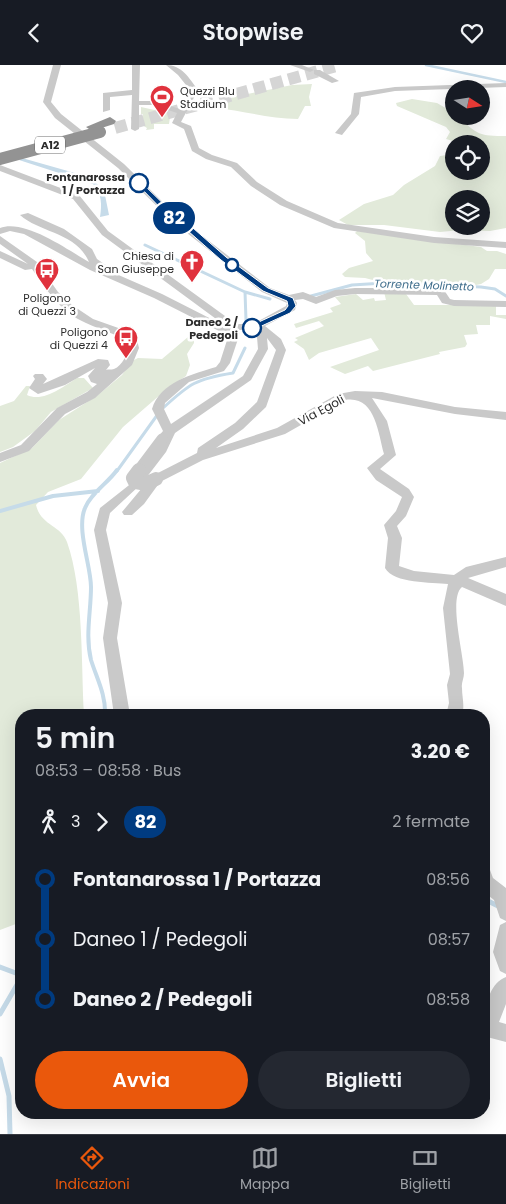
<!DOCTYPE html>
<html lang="it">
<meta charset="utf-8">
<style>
body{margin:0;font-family:Poppins,sans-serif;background:#242831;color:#f1f3f6;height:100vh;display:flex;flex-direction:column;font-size:19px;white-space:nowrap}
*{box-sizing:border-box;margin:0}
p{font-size:16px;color:#9ea1a6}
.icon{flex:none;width:28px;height:28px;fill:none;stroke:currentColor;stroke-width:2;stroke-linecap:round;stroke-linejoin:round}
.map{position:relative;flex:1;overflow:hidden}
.panel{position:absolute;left:15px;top:644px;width:475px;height:410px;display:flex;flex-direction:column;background:#171b24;border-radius:20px;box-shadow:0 5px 20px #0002}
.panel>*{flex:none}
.badge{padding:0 10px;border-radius:16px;font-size:18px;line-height:32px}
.needle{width:32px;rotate:102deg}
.fabs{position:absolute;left:445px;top:15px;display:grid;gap:10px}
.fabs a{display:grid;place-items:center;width:45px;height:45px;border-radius:50%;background:#171b24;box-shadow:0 5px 20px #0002;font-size:25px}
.map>.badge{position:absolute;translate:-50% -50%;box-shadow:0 0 0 2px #fff}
.legs{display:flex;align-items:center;gap:8px;height:55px;padding:0 20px;font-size:16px}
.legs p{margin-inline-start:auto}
.head{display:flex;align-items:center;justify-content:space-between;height:85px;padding:0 20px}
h1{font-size:28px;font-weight:600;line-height:38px}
.action{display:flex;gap:10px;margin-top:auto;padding:10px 20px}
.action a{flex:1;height:58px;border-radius:30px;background:#ea580c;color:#fff;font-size:20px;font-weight:600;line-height:58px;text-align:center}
.action a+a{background:#242831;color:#f1f3f6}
ul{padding:0 20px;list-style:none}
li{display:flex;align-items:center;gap:18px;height:60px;font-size:19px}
li i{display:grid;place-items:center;width:8px;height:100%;margin:0 6px;background:currentColor}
li i::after{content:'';width:12px;height:12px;margin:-6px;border:4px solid;border-radius:50%;background:#171b24}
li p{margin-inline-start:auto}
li:first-child i{background:linear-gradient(#0000 50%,currentColor 0)}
li:last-child i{background:linear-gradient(currentColor 50%,#0000 0)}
header{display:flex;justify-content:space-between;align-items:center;height:65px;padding:0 20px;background:#171b24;font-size:22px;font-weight:600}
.tab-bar{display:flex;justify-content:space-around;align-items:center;height:70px;border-top:1px solid #363941;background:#171b24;font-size:14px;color:#9ea1a6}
.tab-bar a{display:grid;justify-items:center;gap:2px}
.tab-bar .selected{color:#ea580c}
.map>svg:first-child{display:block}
</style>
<header><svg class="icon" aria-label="back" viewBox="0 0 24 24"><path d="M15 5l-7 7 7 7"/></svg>Stopwise<svg class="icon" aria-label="heart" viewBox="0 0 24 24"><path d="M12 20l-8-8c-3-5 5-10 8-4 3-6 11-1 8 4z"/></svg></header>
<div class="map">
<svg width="506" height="1069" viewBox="0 0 506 1069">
<rect width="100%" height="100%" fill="#fff"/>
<path fill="#e2eada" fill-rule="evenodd" d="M312 19 309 32 311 41H305L298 54C269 54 242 45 213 43L218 35 292 20Z
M412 34 437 38 454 48V51H458C477 70 480 71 506 71V163L490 166 461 165 440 167 384 160H348L339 155 364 139 393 130 404 120 435 101 440 91 454 89V106H481V79H463L446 74 450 67 446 62 397 41 396 38ZM454 134H481V161H454Z
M141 42 159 46 155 47 171 46 169 59H154V64L146 65 147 63 142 60 143 49H141Z
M357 166 481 182 487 186H497L506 189V204H495L489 214 481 219 446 226 396 221 365 213 345 212 342 209 349 203 373 196 366 188 365 176 355 168Z
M384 227 406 229 414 240H496V250H506V254L490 251V260H476L478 269 464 270 467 279 465 282 439 287 440 289 373 306 368 301 345 309 330 302 379 285 371 273 319 288 309 295 304 284 294 277 298 275 295 273 324 261 319 256 296 263 294 259 333 247 330 243 341 239 335 232 356 229 363 235 374 233 375 236 386 235Z
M194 271V278L187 289 190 300 186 311 168 323 123 362 81 414 48 427 36 440C41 461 61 460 67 477 84 525 81 599 84 650H21V857L0 865V398L32 383 59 355 98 330 122 310 132 296 138 293 162 294 188 272Z
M77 313H84L93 323 51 347 35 366 13 382 0 387V341L14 336 26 321H30L27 330C43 338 64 321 77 313Z"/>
<path fill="#c6dbe9" d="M22 93 89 112 104 125 109 150 100 152C102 140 102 128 93 119L19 95Z"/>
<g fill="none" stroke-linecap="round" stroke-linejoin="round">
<path stroke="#c6dbe9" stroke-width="2.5" d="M426 0 506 17"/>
<path stroke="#c6dbe9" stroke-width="3" d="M145 180 245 227 270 234
M245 227 246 255
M311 231 352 220 384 218 481 222 495 224 506 231
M162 344C190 318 196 314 233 308L245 283
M117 406 158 349"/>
<path stroke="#c6dbe9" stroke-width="4" d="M0 446 53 431 98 426
M105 650C106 630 97 614 91 595 85 570 91 547 91 522 91 501 76 464 85 443 91 428 108 418 117 405"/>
<path stroke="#c6dbe9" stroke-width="5" d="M484 834 506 845
M0 902 21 910
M0 949 21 913
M0 994 9 1031 10 1069"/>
<path stroke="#d5d5d5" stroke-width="12" stroke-dasharray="12 6" stroke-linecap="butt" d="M115 63 340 0"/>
<path fill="#c9c9c9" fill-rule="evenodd" d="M53 0H61L51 37 61 49 124 99 179 153 270 223 289 230 303 227 316 232 335 225 355 223H435L444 225 450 234 454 235 506 236V242L454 241 442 238 437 230 355 229 337 231 316 239 303 234 295 235 297 238 295 245 265 261 281 274 286 285 266 342 243 364 216 383 277 363 338 329 355 326 382 327 455 342 506 347V355L455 349 372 333 387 356 396 390 380 404 409 424 414 432 406 451 397 461 402 473 399 501 414 506 454 510 466 502 506 492V502L468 513 506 529V541L462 522C448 533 464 590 464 608 464 614 461 618 462 623 462 633 465 640 462 650H446L449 638 447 620 450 609 443 543 448 519C432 517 394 519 385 503L388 473 384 460 396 446 402 432 376 415 367 403 384 389C378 367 375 330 345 335L285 369 203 395 160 417 144 439 132 450H124L122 447 152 411 197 388 198 383 235 358 257 337 276 285 267 273 268 284 251 315 175 368 166 387 143 417H135L133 414 135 411 160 376 157 373 163 366 152 344C160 317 193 309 216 302L220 297 229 269 223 268 154 233 90 205 24 169 10 166 0 169V163C25 154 66 184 89 197 76 167 40 168 20 150L28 148 64 164 92 184 97 194 110 203 107 205 162 229 227 262 102 170 73 134 0 106V100L79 130 108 166 236 259H253L286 241 287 238 262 227 173 157 118 103 55 53 43 37ZM236 265H248L257 272 258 284 243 311 171 359 164 344 165 338 189 317 224 306 230 298 240 268Z
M132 0H140L139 36H154L180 44 190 25 178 10 166 0C182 0 189 13 198 25L181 57 191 61 199 83 212 90 237 98 257 117 287 136 338 158 434 172 506 177V183L434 178 334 163 280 140 251 121 231 102 206 94 192 86 184 64 172 58 177 48 153 40H139V64L135 66 131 64 132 30 110 32V45L103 47V28L132 25Z
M290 0H302L314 5 310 7Z
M314 5H320L339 16 332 18 314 9Z
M506 18V22L395 26 361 32 359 49 342 70 335 68 351 49 354 28 395 22Z
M0 171 37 197 58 227 72 240 93 254 124 265 137 275 139 283 132 300 95 333 65 349 29 386 0 397V388L21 380 57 343 87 327 97 319 91 317 88 311 95 303 65 320 38 329 29 323 35 314 33 311 35 309H43L47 314 43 319 98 294 108 295 110 300 106 305C108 304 111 305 114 304 123 301 129 286 128 278 115 268 101 265 86 258 61 247 47 226 32 204L25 205 0 193V186L28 199 0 179Z
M133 417 139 421 110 448 106 465 122 538 117 573 130 650H114L103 573 108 538 94 465 100 443Z
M484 803 490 805 493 813 506 823V856L500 853 494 835 484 827Z
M506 857V909L500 906 493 887 500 860Z
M506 912V939L499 957 506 959V977L487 972 484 968C484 949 486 920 506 912Z"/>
<path fill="#939393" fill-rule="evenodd" d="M110 52 116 56 114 59 92 66 86 62Z"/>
<path stroke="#c9c9c9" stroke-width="11" d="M138 406 162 374"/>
<path stroke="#c9c9c9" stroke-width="14" d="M139 405 133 413 135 417 145 419 156 414"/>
<path stroke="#939393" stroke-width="12" d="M0 94 100 67"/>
</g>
<path fill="#003b80" stroke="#fff" d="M137 117H141L179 154 193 163 226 192 268 223 293 233 296 241 290 248 255 264H250V261L285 245 288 241 287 236 263 226 221 195 188 166 174 157 137 119Z"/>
<defs>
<symbol id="stadium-pin" viewBox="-11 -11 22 30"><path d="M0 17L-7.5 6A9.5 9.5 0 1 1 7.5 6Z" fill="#e0323d" stroke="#fff"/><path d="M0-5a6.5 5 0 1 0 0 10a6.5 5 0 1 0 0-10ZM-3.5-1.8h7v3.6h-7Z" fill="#fff"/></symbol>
<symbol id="church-pin" viewBox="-11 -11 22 30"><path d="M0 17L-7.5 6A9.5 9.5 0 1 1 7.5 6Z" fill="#e0323d" stroke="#fff"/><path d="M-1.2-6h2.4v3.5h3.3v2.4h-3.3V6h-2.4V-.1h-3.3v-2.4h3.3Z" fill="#fff"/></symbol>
<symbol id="bus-pin" viewBox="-11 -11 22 30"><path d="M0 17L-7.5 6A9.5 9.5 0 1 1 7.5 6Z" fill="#e0323d" stroke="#fff"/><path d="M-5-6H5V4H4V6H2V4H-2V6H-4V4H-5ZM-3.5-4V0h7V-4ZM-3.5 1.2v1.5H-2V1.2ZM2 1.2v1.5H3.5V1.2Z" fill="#fff"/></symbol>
</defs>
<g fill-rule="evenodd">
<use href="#stadium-pin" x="148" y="18" width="28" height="38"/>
<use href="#church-pin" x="178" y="183" width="28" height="38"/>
<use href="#bus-pin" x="33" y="191" width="28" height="38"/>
<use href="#bus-pin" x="112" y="259" width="28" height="38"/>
</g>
<g fill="#fff" stroke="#003b80" stroke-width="2.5">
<circle cx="139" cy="118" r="9"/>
<circle cx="232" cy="200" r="6"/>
<circle cx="252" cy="263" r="9"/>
</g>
<g text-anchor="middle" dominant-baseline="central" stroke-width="5" stroke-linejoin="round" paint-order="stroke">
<g font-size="11" fill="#2c2c2c" stroke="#fff" text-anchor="end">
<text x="180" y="26" text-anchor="start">Quezzi Blu<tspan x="180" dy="13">Stadium</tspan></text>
<text x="174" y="191">Chiesa di<tspan x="174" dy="13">San Giuseppe</tspan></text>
<text x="47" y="233" text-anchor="middle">Poligono<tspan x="47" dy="13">di Quezzi 3</tspan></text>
<text x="108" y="267">Poligono<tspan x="108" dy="13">di Quezzi 4</tspan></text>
</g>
<rect fill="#fff" stroke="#6b6b6b" stroke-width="1" x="35" y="71.5" width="30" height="17" rx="4"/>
<g font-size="11" font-weight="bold" fill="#2c2c2c">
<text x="50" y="80">A12</text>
</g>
<g font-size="11" font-weight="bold" fill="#2c2c2c" stroke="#fff" text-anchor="end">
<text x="125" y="112">Fontanarossa<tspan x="125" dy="13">1 / Portazza</tspan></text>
<text x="238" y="257">Daneo 2 /<tspan x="238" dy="13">Pedegoli</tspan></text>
</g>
<g font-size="11" font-style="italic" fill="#3d6c8b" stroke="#fff">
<text transform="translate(424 220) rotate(2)">Torrente Molinetto</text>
</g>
<g font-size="12" fill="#2c2c2c" stroke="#fff">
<text transform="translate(321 345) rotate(-28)">Via Egoli</text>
</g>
</g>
</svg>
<div class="fabs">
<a><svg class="needle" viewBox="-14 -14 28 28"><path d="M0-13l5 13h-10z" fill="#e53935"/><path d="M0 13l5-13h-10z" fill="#9ea1a6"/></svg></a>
<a><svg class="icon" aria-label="locate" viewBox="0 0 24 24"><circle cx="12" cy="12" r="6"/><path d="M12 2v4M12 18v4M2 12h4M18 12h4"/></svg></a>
<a><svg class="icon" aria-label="layers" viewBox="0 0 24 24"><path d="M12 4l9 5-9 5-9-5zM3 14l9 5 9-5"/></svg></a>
</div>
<b class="badge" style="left:174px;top:153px;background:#003b80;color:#fff">82</b>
<section class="panel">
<div class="head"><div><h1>5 min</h1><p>08:53 – 08:58 · Bus</p></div><b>3.20 €</b></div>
<div class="legs"><svg class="icon" aria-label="walk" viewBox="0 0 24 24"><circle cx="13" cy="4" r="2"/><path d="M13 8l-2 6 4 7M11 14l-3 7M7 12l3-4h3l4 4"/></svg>3<svg class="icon" aria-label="forward" viewBox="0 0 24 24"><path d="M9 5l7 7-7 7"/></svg><b class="badge" style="background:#003b80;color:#fff">82</b><p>2 fermate</p></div>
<ul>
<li><i style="color:#003b80"></i><b>Fontanarossa 1 / Portazza</b><p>08:56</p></li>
<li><i style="color:#003b80"></i><span>Daneo 1 / Pedegoli</span><p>08:57</p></li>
<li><i style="color:#003b80"></i><b>Daneo 2 / Pedegoli</b><p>08:58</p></li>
</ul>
<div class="action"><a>Avvia</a><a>Biglietti</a></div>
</section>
</div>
<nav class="tab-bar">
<a class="selected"><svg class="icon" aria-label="directions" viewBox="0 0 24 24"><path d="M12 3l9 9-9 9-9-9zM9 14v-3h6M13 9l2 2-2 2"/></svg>Indicazioni</a>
<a><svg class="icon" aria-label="map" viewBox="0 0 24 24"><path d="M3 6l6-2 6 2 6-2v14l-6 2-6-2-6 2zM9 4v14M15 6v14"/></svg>Mappa</a>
<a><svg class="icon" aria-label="tickets" viewBox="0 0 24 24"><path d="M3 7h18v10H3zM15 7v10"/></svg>Biglietti</a>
</nav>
